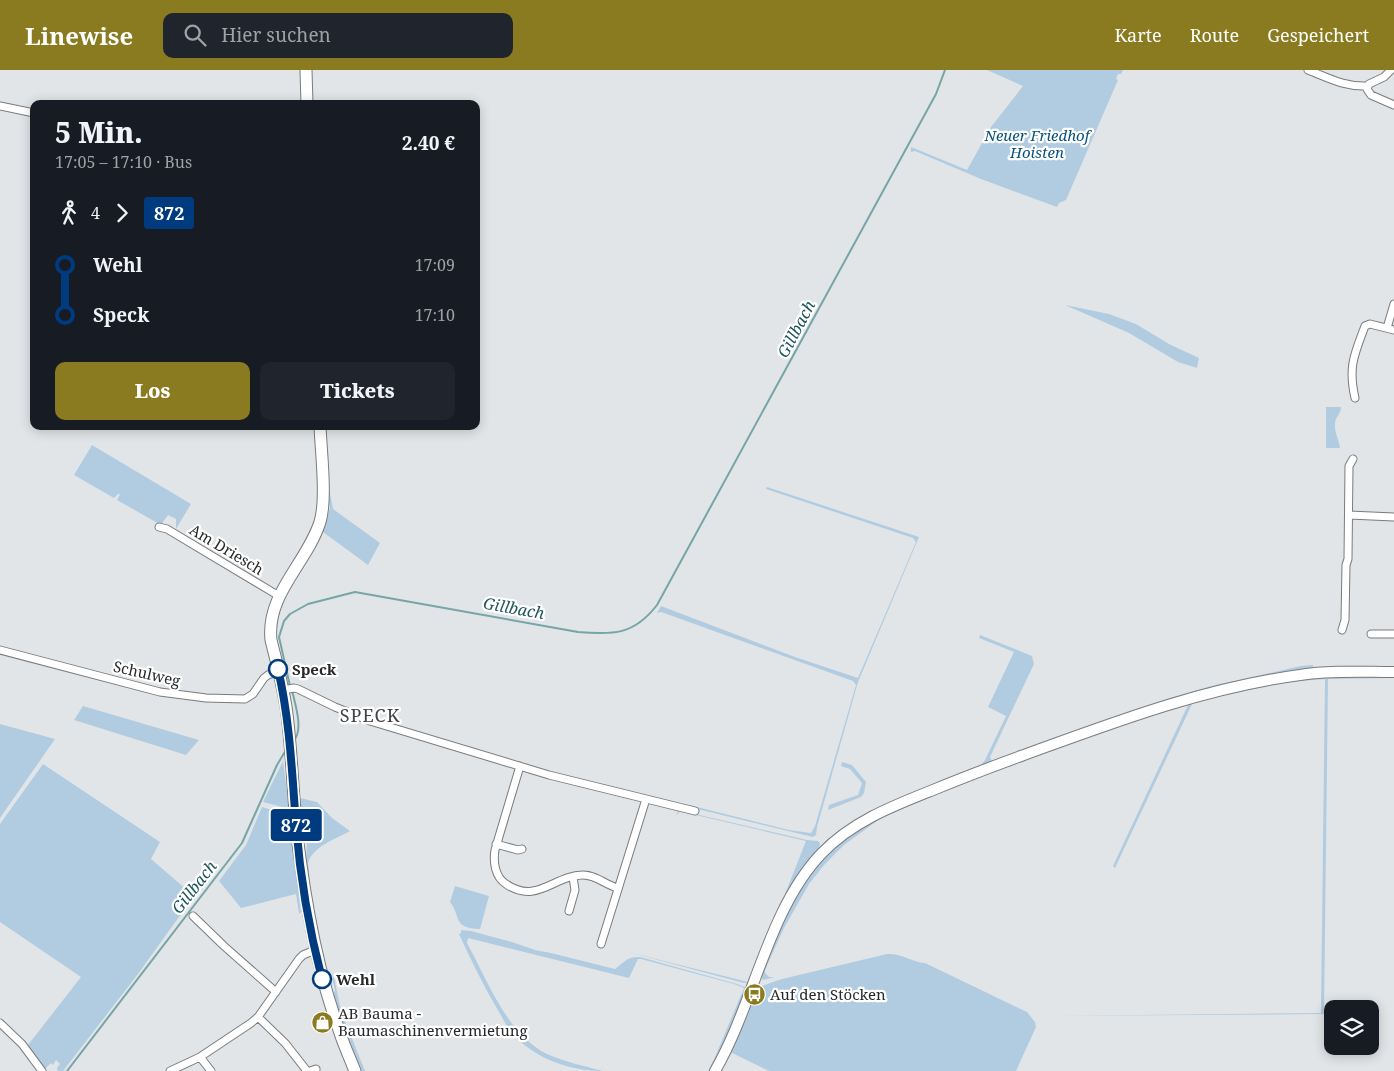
<!DOCTYPE html>
<html lang="de">
<meta charset="utf-8">
<style>
body{margin:0;font-family:"Noto Serif",serif;background:#20242c;color:#f1f3f6;height:100vh;display:flex;flex-direction:column;font-size:19px;white-space:nowrap}
*{box-sizing:border-box;margin:0}
p{font-size:16px;color:#9ea1a6}
.icon{flex:none;width:28px;height:28px;fill:none;stroke:currentColor;stroke-width:2;stroke-linecap:round;stroke-linejoin:round}
.map{position:relative;flex:1;overflow:hidden}
.side{position:absolute;left:30px;top:30px;width:450px;height:330px;display:flex;flex-direction:column;background:#171b24;border-radius:10px;box-shadow:0 2px 12px #0003}
.side>*{flex:none}
.badge{padding:0 10px;border-radius:4px;font-size:18px;line-height:32px}
.controls{position:absolute;left:1324px;top:930px;display:grid;gap:10px}
.controls a{display:grid;place-items:center;width:55px;height:55px;border-radius:10px;background:#171b24;box-shadow:0 2px 12px #0003;font-size:25px}
.map>.badge{position:absolute;translate:-50% -50%;box-shadow:0 0 0 2px #fff}
.legs{display:flex;align-items:center;gap:8px;height:55px;padding:0 25px;font-size:16px}
.legs p{margin-inline-start:auto}
.head{display:flex;align-items:center;justify-content:space-between;height:85px;padding:0 25px}
h1{font-size:28px;font-weight:800;line-height:38px}
.button{display:flex;gap:10px;margin-top:auto;padding:10px 25px}
.button a{flex:1;height:58px;border-radius:10px;background:#8a7b21;color:#fff;font-size:20px;font-weight:800;line-height:58px;text-align:center}
.button a+a{background:#20242c;color:#f1f3f6}
ul{padding:0 25px;list-style:none}
li{display:flex;align-items:center;gap:18px;height:50px;font-size:19px}
li i{display:grid;place-items:center;width:8px;height:100%;margin:0 6px;background:currentColor}
li i::after{content:'';width:12px;height:12px;margin:-6px;border:4px solid;border-radius:50%;background:#171b24}
li p{margin-inline-start:auto}
li:first-child i{background:linear-gradient(#0000 50%,currentColor 0)}
li:last-child i{background:linear-gradient(currentColor 50%,#0000 0)}
header{display:flex;align-items:center;gap:30px;box-sizing:border-box;height:70px;padding:0 25px;background:#8a7b21;color:#fff}
header strong{font-size:24px}
nav{display:flex;gap:28px;margin-inline-start:auto;font-size:18px}
.search{width:350px;height:45px;background:#20242c;display:flex;align-items:center;gap:12px;box-sizing:border-box;padding:0 18px;border-radius:10px;color:#9ea1a6;font-size:19px}
.map>svg:first-child{display:block}
</style>
<header>
<strong>Linewise</strong>
<div class="search"><svg class="icon" aria-label="search" viewBox="0 0 24 24"><circle cx="10" cy="10" r="6"/><path d="M15 15l6 6"/></svg>Hier suchen</div>
<nav><a>Karte</a><a>Route</a><a>Gespeichert</a></nav>
</header>
<div class="map">
<svg width="1394" height="1001" viewBox="0 0 1394 1001">
<rect width="100%" height="100%" fill="#e2e5e7"/>
<path fill="#b1cce1" d="M987 0H1123L1121 4H1118L1116 9 1118 10 1066 130 1059 133 1057 137 981 109 915 81 911 82V77L967 100 991 57 1023 16Z
M1065 235 1109 244 1136 254 1169 274 1199 288 1197 298 1178 292 1129 263Z
M1326 337H1341C1341 344 1336 346 1335 353 1334 362 1339 369 1340 378H1326Z
M323 356H326L328 413 333 439 380 473 368 495 323 462 330 438 327 423Z
M92 375 191 434 176 459V449L168 445 161 455 117 430 120 424H118L114 428 74 405Z
M767 417 919 467 858 612 817 757 816 765 813 767 689 737V735L789 760 811 763 815 756 856 615 853 611 661 542 657 543 661 536 795 587 858 608 916 472 913 468 766 419Z
M980 565 1032 586 1034 594 990 687 992 691 1173 627 1211 616 1301 596 1313 595 1314 600 1212 620 907 727 906 725 981 695 985 690 1006 646 988 637 1014 582 979 568Z
M1324 606 1327 609 1330 606H1394V608L1328 609 1324 943 1332 944 1049 946 1321 943 1325 609 1288 612 1193 632 1115 798 1113 796 1189 633 1147 645 955 716 881 748 844 775 825 794 809 814 784 858 765 900V903L769 907H775L763 910 760 905C776 866 793 824 821 792 852 756 896 738 939 721 965 711 991 700 1017 691 1065 674 1112 656 1160 640L1187 632 1190 633 1193 630C1236 620 1280 608 1324 606Z
M83 636 199 670 186 685 74 650Z
M0 654 55 669 0 748Z
M283 691 289 737 286 738 263 732Z
M842 692 852 695 866 712 864 723 861 727 828 740 829 735 858 725 862 713 850 699 841 696Z
M43 694 160 772 151 789 194 826 138 904 63 1001H58L57 998 60 994 56 990 53 995 51 993 45 999 28 975 81 907 0 852V754Z
M300 728 317 732 332 748 350 761C336 769 313 776 308 793L314 854 306 792 307 769 301 752Z
M262 737 289 745 301 843H299L296 824 241 838 219 811 246 775Z
M678 740 807 770 818 771 820 773C820 782 799 805 793 815 776 842 763 882 751 912L744 913 624 881 748 912 752 907 806 771 687 743 680 741 676 746Z
M455 816 489 826 480 859C452 859 461 845 450 832Z
M461 860 471 861 512 872 535 880 551 883 615 899C624 892 628 886 640 887L737 914 747 918 712 1001H708L715 987 744 918 734 914 641 889H638L629 908 468 868 467 873C487 909 507 965 547 984 565 992 584 996 603 1001 569 1001 533 988 511 962 506 956 503 948 499 942 484 917 471 890 459 864L461 863Z
M887 884C901 883 912 892 925 893L1027 942 1035 952 1036 957 1016 1001H769L730 982 755 920C759 916 776 911 782 909Z
M334 907 341 941 365 1001H359L335 935 334 922 335 920 332 908Z"/>
<g fill="none" stroke-linecap="round" stroke-linejoin="round">
<path stroke="#76a5a8" stroke-width="2" d="M290 616 279 567 284 551 290 544 308 534 355 522 578 562C613 565 634 565 657 535 749 364 844 195 936 24L945 0
M292 620C295 634 303 657 295 669
M67 1001 242 773 277 695 286 680"/>
<defs>
<path id="minor" d="M1308 0C1329 8 1344 17 1367 16
M1391 0 1384 7 1369 14 1367 19 1371 25 1394 35
M0 36 34 43
M1387 258 1394 234
M1355 328C1348 297 1354 285 1365 256L1370 254 1394 260
M1349 445 1394 447
M159 457 167 459 279 526
M1342 560 1345 550 1346 495 1348 489 1349 396 1353 389
M1371 564H1394
M0 580 160 622 206 628 245 629 253 624 264 608 268 605 278 601
M283 620 294 618 298 619 335 637 370 651 549 705 695 741
M520 696 495 780C493 792 495 807 506 814 537 835 554 805 583 805 597 805 605 815 618 818
M496 774 518 780 522 779
M569 841 575 820 573 807
M193 846 224 876 276 922
M601 874 646 729
M258 947 285 973 307 1001
M0 953 22 974 42 1001
M200 987 211 1001
M170 1001 200 987 251 953 258 947 299 889 303 885 315 880
M310 1001 316 999"/>
<path id="secondary" d="M715 1001C754 934 768 839 822 783 853 751 893 736 933 720 962 708 991 697 1021 686 1112 653 1203 618 1300 605 1331 600 1363 602 1394 602"/>
<path id="primary" d="M306 0 307 34
M320 356C321 382 327 429 320 452 307 493 266 524 271 570 277 595 284 619 287 644 293 692 293 741 300 788 310 862 325 933 355 1001"/>
</defs>
<use href="#minor" stroke="#797b7d" stroke-width="9"/>
<use href="#secondary" stroke="#797b7d" stroke-width="12"/>
<use href="#primary" stroke="#797b7d" stroke-width="13"/>
<use href="#minor" stroke="#fff" stroke-width="7"/>
<use href="#secondary" stroke="#fff" stroke-width="10"/>
<use href="#primary" stroke="#fff" stroke-width="11"/>
</g>
<g fill="none" stroke-linecap="round" stroke-linejoin="round">
<defs>
<path id="line-1" d="M278 599C290 651 292 703 296 755 300 806 309 859 322 909"/>
</defs>
<use href="#line-1" stroke="#fff" stroke-width="11"/>
<use href="#line-1" stroke="#003b80" stroke-width="8"/>
</g>
<defs>
<symbol id="bus-disc" viewBox="-11 -11 22 22"><circle r="9.5" fill="#8a7b21" stroke="#fff"/><path d="M-5-6H5V4H4V6H2V4H-2V6H-4V4H-5ZM-3.5-4V0h7V-4ZM-3.5 1.2v1.5H-2V1.2ZM2 1.2v1.5H3.5V1.2Z" fill="#fff"/></symbol>
<symbol id="shop-disc" viewBox="-11 -11 22 22"><circle r="9.5" fill="#8a7b21" stroke="#fff"/><path d="M-5-2.5h2.3a2.7 3.5 0 0 1 5.4 0H5L5.5 6h-11ZM-1.5-2.5h3a1.5 2.3 0 0 0-3 0Z" fill="#fff"/></symbol>
</defs>
<g fill-rule="evenodd">
<use href="#bus-disc" x="742" y="912" width="25" height="25"/>
<use href="#shop-disc" x="310" y="940" width="25" height="25"/>
</g>
<g fill="#fff" stroke="#003b80" stroke-width="2.5">
<circle cx="278" cy="599" r="9"/>
<circle cx="322" cy="909" r="9"/>
</g>
<g text-anchor="middle" dominant-baseline="central" stroke-width="4.5" stroke-linejoin="round" paint-order="stroke">
<g font-size="15" font-style="italic" fill="#07527c" stroke="#fff">
<text x="1037" y="65">Neuer Friedhof<tspan x="1037" dy="17">Hoisten</tspan></text>
</g>
<g font-size="15" fill="#272829" stroke="#fff">
<text transform="translate(227 479) rotate(31)">Am Driesch</text>
<text transform="translate(147 603) rotate(13)">Schulweg</text>
</g>
<g font-size="15" font-weight="bold" fill="#272829" stroke="#fff" text-anchor="start">
<text x="292" y="599">Speck</text>
<text x="336" y="909">Wehl</text>
</g>
<g font-size="15" fill="#272829" stroke="#fff" text-anchor="start">
<text x="770" y="924">Auf den Stöcken</text>
<text x="338" y="943">AB Bauma -<tspan x="338" dy="17">Baumaschinenvermietung</tspan></text>
</g>
<g font-size="16" font-style="italic" fill="#1e5659" stroke="#fff">
<text transform="translate(796 259) rotate(-62)">Gillbach</text>
<text transform="translate(514 538) rotate(10)">Gillbach</text>
<text transform="translate(194 817) rotate(-52)">Gillbach</text>
</g>
<g font-size="18" letter-spacing="1" fill="#414345" stroke="#fff">
<text x="370" y="645">SPECK</text>
</g>
</g>
</svg>
<div class="controls">
<a><svg class="icon" aria-label="layers" viewBox="0 0 24 24"><path d="M12 4l9 5-9 5-9-5zM3 14l9 5 9-5"/></svg></a>
</div>
<b class="badge" style="left:296px;top:755px;background:#003b80;color:#fff">872</b>
<section class="side">
<div class="head"><div><h1>5 Min.</h1><p>17:05 – 17:10 · Bus</p></div><b>2.40 €</b></div>
<div class="legs"><svg class="icon" aria-label="walk" viewBox="0 0 24 24"><circle cx="13" cy="4" r="2"/><path d="M13 8l-2 6 4 7M11 14l-3 7M7 12l3-4h3l4 4"/></svg>4<svg class="icon" aria-label="forward" viewBox="0 0 24 24"><path d="M9 5l7 7-7 7"/></svg><b class="badge" style="background:#003b80;color:#fff">872</b></div>
<ul>
<li><i style="color:#003b80"></i><b>Wehl</b><p>17:09</p></li>
<li><i style="color:#003b80"></i><b>Speck</b><p>17:10</p></li>
</ul>
<div class="button"><a>Los</a><a>Tickets</a></div>
</section>
</div>
